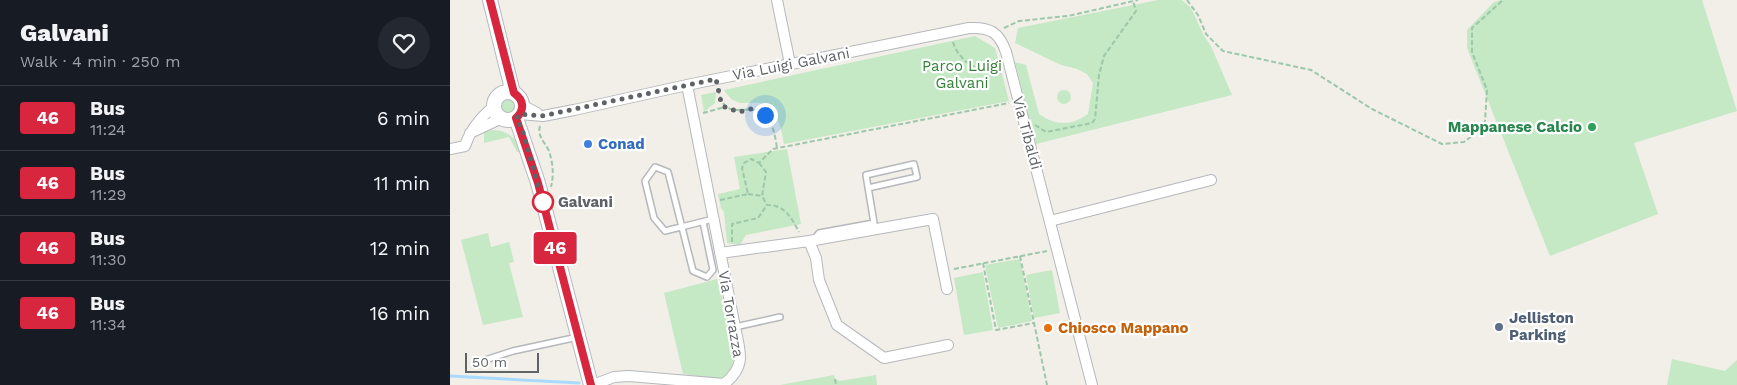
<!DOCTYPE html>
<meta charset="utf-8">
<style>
body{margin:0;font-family:"Work Sans",sans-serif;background:#242831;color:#f1f3f6;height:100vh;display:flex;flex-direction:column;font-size:19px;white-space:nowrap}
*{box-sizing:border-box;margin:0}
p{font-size:16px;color:#9ea1a6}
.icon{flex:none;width:28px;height:28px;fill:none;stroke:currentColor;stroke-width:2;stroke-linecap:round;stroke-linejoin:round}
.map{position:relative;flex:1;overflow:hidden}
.sheet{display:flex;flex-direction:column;background:#171b24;width:450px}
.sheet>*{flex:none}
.badge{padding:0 10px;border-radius:4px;font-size:18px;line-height:32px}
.scale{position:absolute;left:15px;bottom:12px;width:74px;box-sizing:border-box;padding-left:5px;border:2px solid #5f6368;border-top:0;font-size:14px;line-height:18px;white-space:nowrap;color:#5f6368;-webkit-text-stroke:4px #fff;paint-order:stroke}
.you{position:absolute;width:25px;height:25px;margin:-12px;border:4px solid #fff;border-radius:50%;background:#1a73e8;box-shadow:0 0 0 8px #1a73e833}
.map>.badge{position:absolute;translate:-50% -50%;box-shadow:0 0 0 2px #fff}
.round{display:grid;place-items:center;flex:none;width:52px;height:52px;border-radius:26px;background:#242831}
.overview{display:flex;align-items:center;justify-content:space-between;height:85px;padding:0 20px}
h1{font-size:24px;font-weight:800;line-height:38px}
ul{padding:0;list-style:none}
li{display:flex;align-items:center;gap:15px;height:65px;padding:0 20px;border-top:1px solid #363941}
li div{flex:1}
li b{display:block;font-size:19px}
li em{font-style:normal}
li .badge{min-width:55px;font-weight:700;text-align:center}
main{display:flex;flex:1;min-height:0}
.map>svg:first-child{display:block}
</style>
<main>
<section class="sheet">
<div class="overview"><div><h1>Galvani</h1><p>Walk · 4 min · 250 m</p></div><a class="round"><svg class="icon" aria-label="heart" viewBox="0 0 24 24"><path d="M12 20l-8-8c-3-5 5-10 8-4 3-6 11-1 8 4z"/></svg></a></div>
<ul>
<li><span class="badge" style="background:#d7263d;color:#fff">46</span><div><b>Bus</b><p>11:24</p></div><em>6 min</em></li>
<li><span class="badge" style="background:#d7263d;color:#fff">46</span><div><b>Bus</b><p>11:29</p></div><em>11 min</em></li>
<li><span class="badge" style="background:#d7263d;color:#fff">46</span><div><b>Bus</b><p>11:30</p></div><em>12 min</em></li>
<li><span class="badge" style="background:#d7263d;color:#fff">46</span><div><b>Bus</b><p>11:34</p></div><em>16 min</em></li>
</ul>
</section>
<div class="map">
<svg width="1287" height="385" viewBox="0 0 1287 385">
<rect width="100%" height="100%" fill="#f1efe8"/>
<path fill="#c5e8c5" d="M708 0H732L741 8 754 36 761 46 782 95 586 144 565 62 576 65 589 114C606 126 621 126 638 114L643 83 637 74 627 69 611 65 565 43 568 28Z
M1051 0H1252L1287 111 1184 143 1208 214 1100 256 1017 48V30L1044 2Z
M525 36 545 48 559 101 334 144C322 72 294 124 274 90Z
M607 97a7 7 0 1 1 14 0a7 7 0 1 1-14 0Z
M266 92 265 103 254 112 251 95Z
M50 107a8 8 0 1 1 16 0a8 8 0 1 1-16 0Z
M42 130C57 130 65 137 72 151L67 152 59 137 34 143V132Z
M337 149 351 224 296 235 290 245 277 243 274 212 271 208 268 194 290 189 284 157Z
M38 233 41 247 59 242 64 262 59 263 73 317 33 325 11 240Z
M570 259 582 321 548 328 535 265Z
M602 270 610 313 584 318 576 275Z
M533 272 543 330 514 335 504 278Z
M267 279C271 296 292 362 279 374 269 383 245 375 233 374L214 293Z
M1222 359 1275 371 1287 360V385H1217Z
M384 375 385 379 389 381 426 375 427 385H330Z"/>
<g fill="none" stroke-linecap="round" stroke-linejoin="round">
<path stroke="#aadaff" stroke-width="3" d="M0 376 129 383"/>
<defs>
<path id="service" d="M253 222 263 270 257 277 243 271 218 172 205 167 195 181 204 218 215 231C231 227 248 223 263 219
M365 238 369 233 424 223 416 175 464 164 467 177 418 188
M285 327 330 317
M29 362 63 351 128 337"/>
<path id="minor" d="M327 0 340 64
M72 105 87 113
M70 114 93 116 124 110 237 85 519 28C540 27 549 32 556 52L642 385
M20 133 50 119
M0 149 15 146C20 130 30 118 43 107
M600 221 761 180
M359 241 483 219 497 289
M270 253 359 241 366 258 369 280 387 325 434 358 498 345
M143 385 164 377 179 376 274 384C297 366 290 352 285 327L237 85"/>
<path id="secondary" d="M40 0 63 93
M44 106a14 14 0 1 1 28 0a14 14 0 1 1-28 0Z
M66 118 88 183 141 385"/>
</defs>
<use href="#service" stroke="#b5b8bc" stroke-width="8"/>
<use href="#minor" stroke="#b5b8bc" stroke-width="12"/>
<use href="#secondary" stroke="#b6babf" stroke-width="16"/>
<path stroke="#9cc7a9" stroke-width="2" stroke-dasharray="5 2.5" stroke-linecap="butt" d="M737 0 748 15 756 34 773 51 861 70 922 109 992 144 1014 142 1031 129 1035 121 1037 90 1022 52V28L1053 0
M554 28 569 21 618 16 688 0
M503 42C509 62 530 74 551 73
M268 89C276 127 298 98 315 116 324 124 325 137 327 148
M253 113 275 107
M585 125 596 132 642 123 645 119 649 75 654 56 686 11 683 1
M90 126C87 137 95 142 99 151 103 163 104 175 101 187
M309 163 316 172 312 196 317 205C335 205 341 217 349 232
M298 194 312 196
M270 200 298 194 292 168 294 163 301 159 309 163 323 149 559 103
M282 242V224L308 218 317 205
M570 256 597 385
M533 263 546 330 584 323
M504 269 597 251
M385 379 386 385"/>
<use href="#service" stroke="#fff" stroke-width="5"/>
<use href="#minor" stroke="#fff" stroke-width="10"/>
<use href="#secondary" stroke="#fff" stroke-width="14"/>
</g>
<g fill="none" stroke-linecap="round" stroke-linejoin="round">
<defs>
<path id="line" d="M40 0 64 93C74 100 75 110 66 118L88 183 141 385"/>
</defs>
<use href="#line" stroke="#fff" stroke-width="11"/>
<use href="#line" stroke="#d7263d" stroke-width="8"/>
<path stroke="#5f6368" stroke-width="5" stroke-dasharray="0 9" d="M93 202 72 129 66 118 70 114 92 116 266 79 271 102 275 107 289 112 301 109 315 115"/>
</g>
<circle fill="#2e9e5b" stroke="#fff" stroke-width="2" cx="1142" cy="127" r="5"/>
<circle fill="#3f7fe0" stroke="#fff" stroke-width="2" cx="138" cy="144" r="5"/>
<circle fill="#fff" stroke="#d7263d" stroke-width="2.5" cx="93" cy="202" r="10"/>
<circle fill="#5c6f8a" stroke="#fff" stroke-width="2" cx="1049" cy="327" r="5"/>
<circle fill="#e8710a" stroke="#fff" stroke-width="2" cx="598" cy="328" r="5"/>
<g text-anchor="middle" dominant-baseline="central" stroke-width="4.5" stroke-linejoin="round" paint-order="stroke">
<g font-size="15" fill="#5f6368" stroke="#fff">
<text transform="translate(341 64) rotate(-11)">Via Luigi Galvani</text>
<text transform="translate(577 133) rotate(75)">Via Tibaldi</text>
<text transform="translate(281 314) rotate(80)">Via Torrazza</text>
</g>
<g font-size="15" fill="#348238" stroke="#fff">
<text x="512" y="66">Parco Luigi<tspan x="512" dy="17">Galvani</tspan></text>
</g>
<g font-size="15" font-weight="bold" fill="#27864d" stroke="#fff" text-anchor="end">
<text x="1132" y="127">Mappanese Calcio</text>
</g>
<g font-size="15" font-weight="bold" fill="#366cbe" stroke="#fff" text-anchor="start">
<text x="148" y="144">Conad</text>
</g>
<g font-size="15" font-weight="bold" fill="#5f6368" stroke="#fff" text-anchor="start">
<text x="108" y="202">Galvani</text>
</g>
<g font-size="15" font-weight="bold" fill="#4e5e75" stroke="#fff" text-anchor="start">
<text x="1059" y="318">Jelliston<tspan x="1059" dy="17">Parking</tspan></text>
</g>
<g font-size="15" font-weight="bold" fill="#c56008" stroke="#fff" text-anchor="start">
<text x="608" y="328">Chiosco Mappano</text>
</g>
</g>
</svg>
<div class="scale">50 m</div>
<div class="you" style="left:315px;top:115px"></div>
<b class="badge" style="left:105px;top:248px;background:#d7263d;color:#fff">46</b>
</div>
</main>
